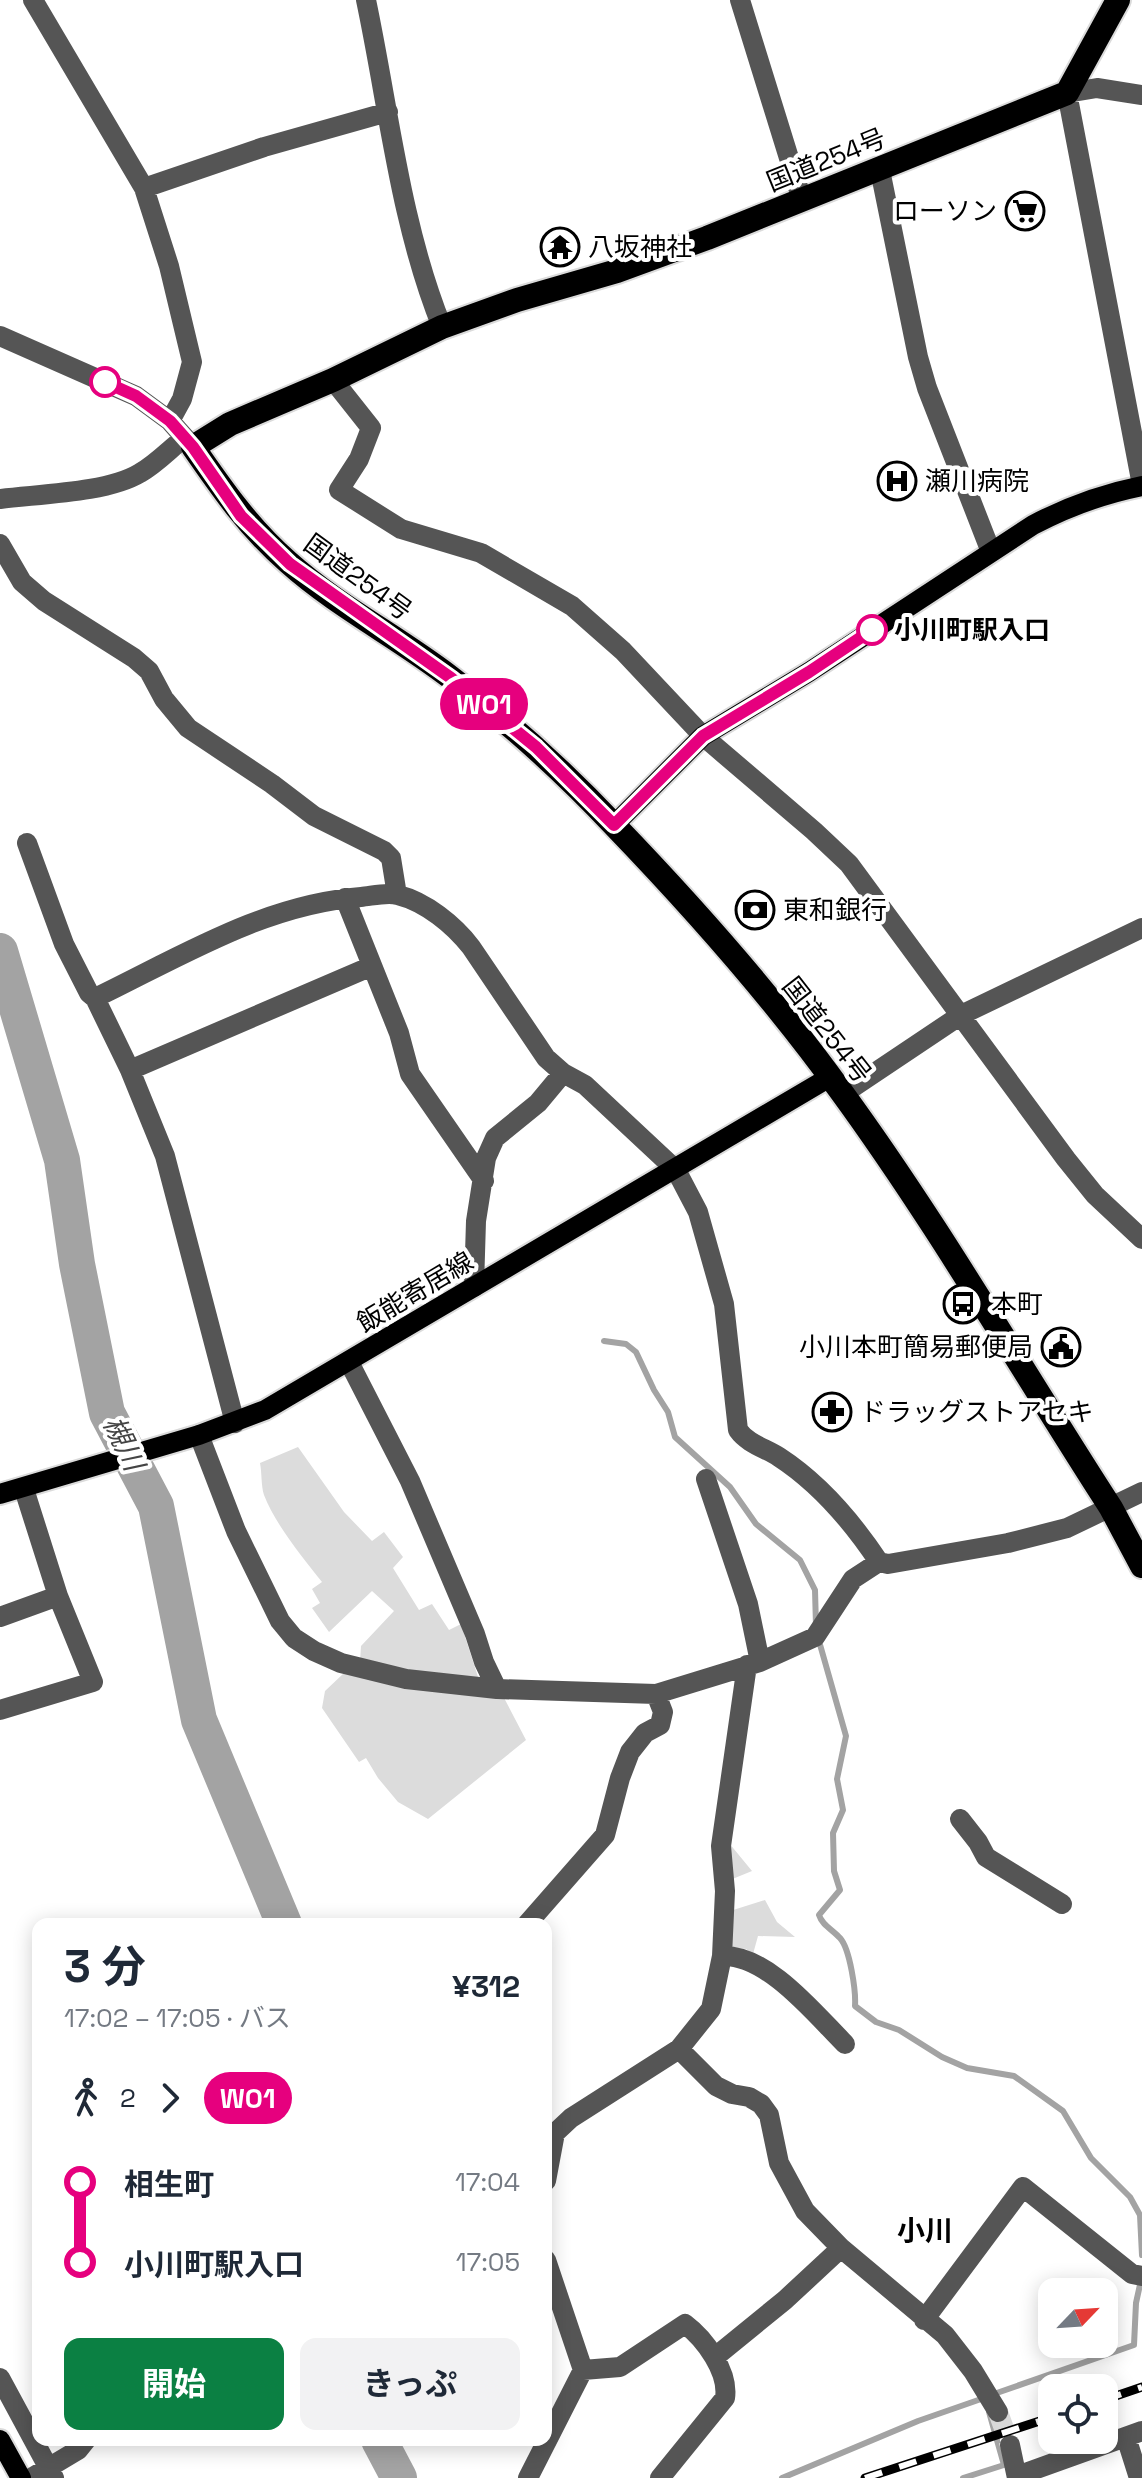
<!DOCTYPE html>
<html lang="ja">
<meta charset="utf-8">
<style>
body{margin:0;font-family:"Space Grotesk","Noto Sans JP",sans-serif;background:#f2f2f3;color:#1f2937;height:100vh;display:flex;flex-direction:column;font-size:30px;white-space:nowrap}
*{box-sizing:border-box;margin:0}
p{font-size:26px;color:#747a83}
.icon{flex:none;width:44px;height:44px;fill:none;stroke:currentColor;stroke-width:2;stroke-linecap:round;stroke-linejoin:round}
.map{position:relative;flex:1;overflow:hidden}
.panel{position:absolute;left:32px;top:1918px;width:520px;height:528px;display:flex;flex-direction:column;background:#fff;border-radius:16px;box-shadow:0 4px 20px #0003}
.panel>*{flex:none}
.badge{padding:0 16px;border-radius:26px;font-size:28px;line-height:52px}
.needle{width:52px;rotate:65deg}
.buttons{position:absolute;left:1038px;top:2278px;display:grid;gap:16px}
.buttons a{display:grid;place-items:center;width:80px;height:80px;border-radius:16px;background:#fff;box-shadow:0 4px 20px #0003;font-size:40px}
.map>.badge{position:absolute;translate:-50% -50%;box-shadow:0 0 0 4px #fff}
.legs{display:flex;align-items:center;gap:12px;height:88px;padding:0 32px;font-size:26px}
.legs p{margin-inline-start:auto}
.overview{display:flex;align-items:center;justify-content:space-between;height:136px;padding:0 32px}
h1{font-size:44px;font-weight:700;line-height:60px}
.action{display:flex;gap:16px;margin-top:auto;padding:16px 32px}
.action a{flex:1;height:92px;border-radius:16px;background:#0b8043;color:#fff;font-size:32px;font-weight:700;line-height:92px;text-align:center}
.action a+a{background:#f2f2f3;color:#1f2937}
ul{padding:0 32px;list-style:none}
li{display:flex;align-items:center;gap:28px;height:80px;font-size:30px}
li i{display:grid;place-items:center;width:12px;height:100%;margin:0 10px;background:currentColor}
li i::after{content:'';width:20px;height:20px;margin:-10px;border:6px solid;border-radius:50%;background:#fff}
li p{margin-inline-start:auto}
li:first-child i{background:linear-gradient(#0000 50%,currentColor 0)}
li:last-child i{background:linear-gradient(currentColor 50%,#0000 0)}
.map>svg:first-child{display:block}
</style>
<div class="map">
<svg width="1142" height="2478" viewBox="0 0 1142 2478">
<rect width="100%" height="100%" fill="#fff"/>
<path fill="#dcdcdc" d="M298 1447 344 1512 372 1541 384 1532 403 1557 393 1568 419 1610 432 1604 449 1630 461 1624 478 1677 468 1682 360 1662 361 1646 394 1611 372 1591 329 1632 312 1608 320 1603 312 1589 322 1582C303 1558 275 1524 264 1495 261 1486 262 1473 260 1463Z
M344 1673 502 1694 526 1740 428 1819 398 1802 378 1778 366 1758 359 1762 322 1708 325 1691Z
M729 1843 752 1871 730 1880Z
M765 1900 777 1922 795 1937 758 1936 753 1954 746 1949 729 1947 730 1911Z"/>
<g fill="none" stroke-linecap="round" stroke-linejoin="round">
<path stroke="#a3a3a3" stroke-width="6" d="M604 1341 626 1344 636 1352 654 1390 668 1412 675 1437 730 1487 756 1524 800 1560 815 1590 816 1626
M819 1641 846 1736 837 1779 843 1810 833 1833 834 1871 840 1890 819 1915C822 1925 833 1930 840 1938 850 1949 856 1991 855 2006L876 2022 899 2030 942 2057 967 2068 1014 2076 1063 2111 1091 2158 1130 2197 1140 2215 1142 2255
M991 2395 1134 2345 1136 2303 1141 2280
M782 2478 918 2421 984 2398
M963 2478 1004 2465 989 2412"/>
<path stroke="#a3a3a3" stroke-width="36" d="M0 951 62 1160 77 1264 107 1413 156 1506 199 1720 284 1924
M379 2440 399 2478"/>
<path stroke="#d9d9d9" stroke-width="20" stroke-dasharray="20 10" stroke-linecap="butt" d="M998 2412 1010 2445"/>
<defs>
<path id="major" d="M614 825 703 736 809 672 1033 525C1069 506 1102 494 1142 486
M0 1494 199 1435 265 1410 830 1077
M0 2440 21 2478"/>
<path id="highway" d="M1118 0 1067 93 707 238 617 271 517 300 442 327 333 380 230 424 193 447C222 489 249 528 288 562 337 606 398 637 450 677 509 722 563 771 614 825 694 908 772 996 840 1090 938 1224 1021 1369 1111 1508L1142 1566"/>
</defs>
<use href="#major" stroke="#dbdbdb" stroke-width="24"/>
<use href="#highway" stroke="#dbdbdb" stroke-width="28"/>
<path stroke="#555" stroke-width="20" d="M33 0 144 188 169 266 192 362 182 399 170 421
M366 0C389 109 400 223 442 327
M740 0 802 200
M1142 95 1097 88 1067 93 1142 485
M880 170 918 357 927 388 991 552
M144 188 264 147 388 112
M0 336 136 396 170 421 193 447
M333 380 371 428 359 459 339 490 401 529 481 553 572 606 623 651 703 736 814 831 849 864 1066 1159 1095 1195 1142 1239
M0 499C39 494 107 493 140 473 156 464 170 449 184 438
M0 544 22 582 44 601 134 658 149 671 164 699 188 728 272 784 314 816 384 851 391 858 397 895
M27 843 64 944 89 993 95 998 130 1070 165 1156 235 1423
M345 898 399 1033 410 1074 484 1181
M95 998C180 957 265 904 361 897 372 896 387 892 398 895 426 902 454 925 471 947L546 1058 563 1073 585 1085 676 1170 698 1212 724 1304 738 1430C748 1444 765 1448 779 1457 819 1483 853 1523 879 1562
M130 1070 372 966
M843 1094 961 1015 1142 928
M474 1287 476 1221 486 1158 495 1138 538 1103 563 1073
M349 1362 410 1481 475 1634 484 1662 497 1689
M199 1435 236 1531 280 1621 294 1638 314 1651 341 1663 406 1679 497 1689 656 1694 760 1662 815 1637 853 1579 879 1562 888 1564 1008 1543 1067 1528 1142 1492
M706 1479 748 1604 760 1662
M0 1617 58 1596
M0 1710 93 1682 58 1596 24 1489
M960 1819 978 1842 986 1857 1062 1904
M527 1924 605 1835 620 1778 630 1752 645 1733 660 1725 663 1712 656 1694
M722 1956C767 1954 815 2014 845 2044
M679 2049 716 2086 732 2094 749 2097 761 2104 769 2115 779 2163 805 2211 841 2248 945 2335 973 2371 998 2412
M546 2181 555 2133 571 2118 679 2049 711 2009 722 1956 725 1891 721 1846 747 1665
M924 2320 1023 2187 1132 2274 1142 2276
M715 2357 785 2300 841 2248
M583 2370 620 2367 685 2324C705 2339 729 2372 725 2398L660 2478
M0 2378 54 2478
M1126 2437 1139 2478
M1010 2445 1017 2478
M1017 2476 1142 2431
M31 2478 78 2450 86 2440
M528 2478 583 2370 546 2260"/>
<use href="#major" stroke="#000" stroke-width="20"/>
<use href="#highway" stroke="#000" stroke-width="24"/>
<defs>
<path id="rail" d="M1104 2400 1142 2387
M865 2478 1052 2417"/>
</defs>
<use href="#rail" stroke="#000" stroke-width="9"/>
<use href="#rail" stroke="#fff" stroke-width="6" stroke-dasharray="18" stroke-linecap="butt"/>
</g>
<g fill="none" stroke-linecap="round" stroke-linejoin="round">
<defs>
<path id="line-1" d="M105 382 136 396 170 421 193 447 241 516 290 564 451 678 536 747 614 825 703 736 809 672 872 630"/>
</defs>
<use href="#line-1" stroke="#fff" stroke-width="18"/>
<use href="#line-1" stroke="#e6007e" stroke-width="12"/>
</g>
<defs>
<symbol id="supermarket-ring" viewBox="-11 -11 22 22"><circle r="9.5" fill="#fff" stroke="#000" stroke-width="1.5"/><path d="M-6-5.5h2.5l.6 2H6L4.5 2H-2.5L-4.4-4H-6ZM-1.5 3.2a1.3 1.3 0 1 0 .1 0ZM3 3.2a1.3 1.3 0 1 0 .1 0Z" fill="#000"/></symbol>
<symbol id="temple-ring" viewBox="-11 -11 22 22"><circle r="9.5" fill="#fff" stroke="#000" stroke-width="1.5"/><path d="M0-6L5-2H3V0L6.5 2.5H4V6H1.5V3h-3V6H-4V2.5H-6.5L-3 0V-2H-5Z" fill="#000"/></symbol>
<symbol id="hospital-ring" viewBox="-11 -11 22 22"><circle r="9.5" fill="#fff" stroke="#000" stroke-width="1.5"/><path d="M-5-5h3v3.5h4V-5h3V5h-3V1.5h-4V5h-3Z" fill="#000"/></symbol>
<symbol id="bank-ring" viewBox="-11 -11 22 22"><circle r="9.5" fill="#fff" stroke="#000" stroke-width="1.5"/><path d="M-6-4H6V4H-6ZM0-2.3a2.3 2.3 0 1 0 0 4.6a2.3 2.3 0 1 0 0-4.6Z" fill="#000"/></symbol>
<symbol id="bus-ring" viewBox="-11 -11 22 22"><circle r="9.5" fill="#fff" stroke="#000" stroke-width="1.5"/><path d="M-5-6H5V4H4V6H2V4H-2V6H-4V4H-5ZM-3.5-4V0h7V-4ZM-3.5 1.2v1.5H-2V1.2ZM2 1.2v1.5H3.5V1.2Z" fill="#000"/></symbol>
<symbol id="civic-ring" viewBox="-11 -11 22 22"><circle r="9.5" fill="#fff" stroke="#000" stroke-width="1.5"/><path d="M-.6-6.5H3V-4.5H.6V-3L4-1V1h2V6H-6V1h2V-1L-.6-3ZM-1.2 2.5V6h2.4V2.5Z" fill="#000"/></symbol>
<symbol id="pharmacy-ring" viewBox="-11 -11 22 22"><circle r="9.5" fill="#fff" stroke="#000" stroke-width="1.5"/><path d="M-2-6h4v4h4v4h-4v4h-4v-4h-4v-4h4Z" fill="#000"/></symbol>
</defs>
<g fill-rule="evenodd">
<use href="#supermarket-ring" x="1003" y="189" width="44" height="44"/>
<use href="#temple-ring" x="538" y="225" width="44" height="44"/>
<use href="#hospital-ring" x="875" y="459" width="44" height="44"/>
<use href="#bank-ring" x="733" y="888" width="44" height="44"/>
<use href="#bus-ring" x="941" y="1282" width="44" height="44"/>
<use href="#civic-ring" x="1039" y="1325" width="44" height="44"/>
<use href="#pharmacy-ring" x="810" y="1390" width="44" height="44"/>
</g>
<g fill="#fff" stroke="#e6007e" stroke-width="4">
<circle cx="105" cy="382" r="14"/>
<circle cx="872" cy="630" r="14"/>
</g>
<g text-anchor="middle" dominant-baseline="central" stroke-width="8" stroke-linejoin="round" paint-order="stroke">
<g font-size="26" fill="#000" stroke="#fff">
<text transform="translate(826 160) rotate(-22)">国道254号</text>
<text transform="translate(358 577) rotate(36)">国道254号</text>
<text transform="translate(827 1030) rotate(52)">国道254号</text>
<text transform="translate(415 1292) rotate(-31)">飯能寄居線</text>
</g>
<g font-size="26" fill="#000" stroke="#fff" text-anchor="start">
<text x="997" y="211" text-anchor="end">ローソン</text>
<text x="588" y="247">八坂神社</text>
<text x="925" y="481">瀬川病院</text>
<text x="783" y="910">東和銀行</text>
<text x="991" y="1304">本町</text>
<text x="1033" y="1347" text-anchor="end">小川本町簡易郵便局</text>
<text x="860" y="1412">ドラッグストアセキ</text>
</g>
<g font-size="26" font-weight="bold" fill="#000" stroke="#fff" text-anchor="start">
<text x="894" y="630">小川町駅入口</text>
</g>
<g font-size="28" font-style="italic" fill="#444" stroke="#fff">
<text transform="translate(124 1443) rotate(64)">槻川</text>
</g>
<g font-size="28" font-weight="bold" fill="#000" stroke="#fff">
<text x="925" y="2230">小川</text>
</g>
</g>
</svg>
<div class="buttons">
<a><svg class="needle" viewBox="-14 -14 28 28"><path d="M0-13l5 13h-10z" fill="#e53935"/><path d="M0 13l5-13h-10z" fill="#747a83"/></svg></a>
<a><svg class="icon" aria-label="locate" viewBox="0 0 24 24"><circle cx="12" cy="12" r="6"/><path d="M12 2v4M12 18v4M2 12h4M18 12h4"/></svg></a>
</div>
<b class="badge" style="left:484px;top:704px;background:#e6007e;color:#fff">W01</b>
<section class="panel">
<div class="overview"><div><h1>3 分</h1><p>17:02 – 17:05 · バス</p></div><b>¥312</b></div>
<div class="legs"><svg class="icon" aria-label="walk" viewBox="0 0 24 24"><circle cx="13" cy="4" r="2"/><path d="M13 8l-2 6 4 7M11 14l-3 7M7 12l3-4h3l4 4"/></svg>2<svg class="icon" aria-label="forward" viewBox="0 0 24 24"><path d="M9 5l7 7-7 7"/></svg><b class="badge" style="background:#e6007e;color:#fff">W01</b></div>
<ul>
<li><i style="color:#e6007e"></i><b>相生町</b><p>17:04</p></li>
<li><i style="color:#e6007e"></i><b>小川町駅入口</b><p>17:05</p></li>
</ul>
<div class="action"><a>開始</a><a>きっぷ</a></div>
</section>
</div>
